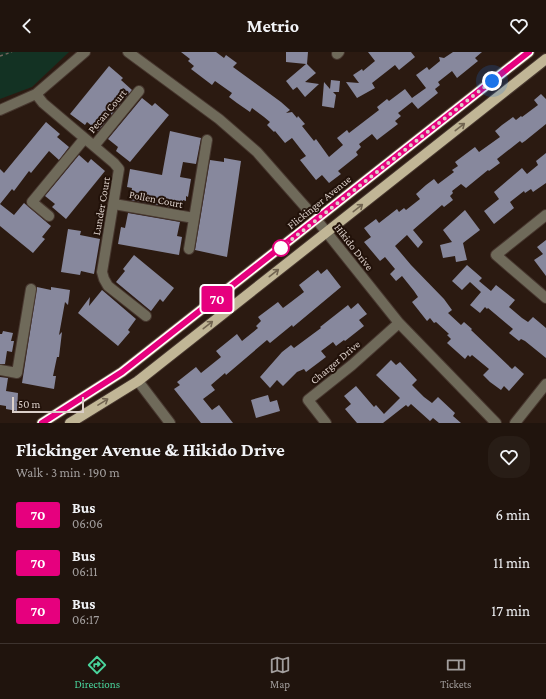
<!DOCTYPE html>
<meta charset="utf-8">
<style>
body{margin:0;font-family:"Crimson Pro",serif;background:#281d16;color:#f1f3f6;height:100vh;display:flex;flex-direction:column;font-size:15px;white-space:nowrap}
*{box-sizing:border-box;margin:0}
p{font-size:13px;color:#a29e9d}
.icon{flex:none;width:22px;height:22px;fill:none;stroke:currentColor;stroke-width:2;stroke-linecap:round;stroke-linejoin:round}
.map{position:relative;height:371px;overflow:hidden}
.drawer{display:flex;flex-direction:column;background:#20140d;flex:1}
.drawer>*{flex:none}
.badge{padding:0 8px;border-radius:3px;font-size:14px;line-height:26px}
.scale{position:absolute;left:12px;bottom:10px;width:72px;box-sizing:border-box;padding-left:4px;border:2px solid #dcd0ca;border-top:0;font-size:11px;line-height:14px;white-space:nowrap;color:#dcd0ca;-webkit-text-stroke:3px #211109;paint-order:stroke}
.you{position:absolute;width:20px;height:20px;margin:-10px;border:3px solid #fff;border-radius:50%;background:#1a73e8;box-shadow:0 0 0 6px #1a73e833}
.map>.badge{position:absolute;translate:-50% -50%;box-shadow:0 0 0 2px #fff}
.round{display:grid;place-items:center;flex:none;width:42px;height:42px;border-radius:16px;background:#281d16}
.headline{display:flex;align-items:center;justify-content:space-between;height:68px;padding:0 16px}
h1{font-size:19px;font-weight:700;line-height:30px}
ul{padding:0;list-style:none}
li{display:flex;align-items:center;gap:12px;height:48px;padding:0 16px}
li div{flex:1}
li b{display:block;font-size:15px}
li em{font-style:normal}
li .badge{min-width:44px;font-weight:700;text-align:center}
header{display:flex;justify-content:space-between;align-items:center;height:52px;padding:0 16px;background:#20140d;font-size:18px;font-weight:700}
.menu{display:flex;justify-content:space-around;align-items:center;height:56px;border-top:1px solid #3d332e;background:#20140d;font-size:11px;color:#a29e9d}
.menu a{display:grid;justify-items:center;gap:2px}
.menu .on{color:#49d49c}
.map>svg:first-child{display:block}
</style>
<header><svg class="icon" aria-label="back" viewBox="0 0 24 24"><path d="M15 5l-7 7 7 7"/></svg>Metrio<svg class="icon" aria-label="heart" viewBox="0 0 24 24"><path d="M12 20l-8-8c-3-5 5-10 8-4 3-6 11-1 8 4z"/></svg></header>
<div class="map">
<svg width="546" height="371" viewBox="0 0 546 371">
<rect width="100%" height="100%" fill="#2b1a11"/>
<path fill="#133223" d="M0 0H69L32 35 0 47Z"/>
<path fill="#87889d" d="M181 0H216L224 6 226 3 237 11 233 15 281 50 290 58 286 61 292 60 297 66 298 64 305 72 302 74 314 89 316 87 329 105 343 93 337 86 347 78 349 81 379 58 377 55 387 47 389 49 405 37 412 46 426 36 416 23 427 15 429 18 440 9 439 5 444 6 453 0H482L475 6 478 9 457 26 452 19 438 30 440 33 435 37 438 41 418 57 412 50 398 61 401 64 395 69 398 72 377 88 372 82 359 92 361 95 356 100 358 103 338 119 341 122 329 131 322 123 316 128 300 108 306 104 292 86 285 91 275 79 274 80 267 73 270 70 264 65 252 56 250 60 237 51 229 45 232 41 215 29 212 33 191 17 194 14 188 9 190 7Z
M286 0H308L307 12 316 21 305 30 319 32 305 45 297 35 293 38 286 29 306 12 286 10Z
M368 0H411L415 5 399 18 395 13 372 31 375 36 357 46 346 30 359 31 353 23 362 17 363 19 375 9Z
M109 14 123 26 121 28 132 38 98 79 87 70 85 73 70 62Z
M331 28 340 29 339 40H333L336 43 334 56 322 54 324 30 330 37Z
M541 42 546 47V72L525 89 522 91 520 89 497 107 500 111 489 119 488 118 466 136 461 132 452 139 453 141 450 144 453 148 444 155 442 153 413 178 423 190 418 196 407 183 395 194 411 213 444 247 452 258 448 261 461 273 464 270 472 277 471 278 512 317 515 314 524 322 509 339 504 334 501 338 490 330 483 323 489 317 472 303 470 305 468 303 465 307 447 291 451 287 447 283 449 282 436 270 434 271 430 266 427 269 412 250 418 245 414 239 402 224 396 229 390 222 395 217 385 205 380 209 364 190 371 185 364 176 376 167 379 171 397 157 399 160 404 156 406 158 420 147 416 142 426 133 434 127 438 132 454 120 452 118 458 114 455 110 475 95 479 100 500 85 495 79 502 73 513 65 516 68 521 64 522 65 538 53 534 48Z
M142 46 152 54 155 51 169 63 130 110 116 99 118 95 108 87Z
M46 70 60 82 57 85 69 95 59 108 49 99 31 121 29 119 14 139 12 137 0 152V117L4 121Z
M170 79 201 86 196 112 183 110 180 125 191 127 188 145 186 144V149L183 148 182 157 130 148 132 136 127 135 130 117 162 123Z
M546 101V131L533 140 531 137 525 141 524 139 510 150 514 156 494 172 484 159 499 147 494 140 522 116 527 122 538 113 536 109Z
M79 103 88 111 91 107 105 119 66 167 52 155 55 152 45 144Z
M224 106 241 109 227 205 195 198 210 108 224 110Z
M24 151 51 174 42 185 45 187 33 201 0 174V152L14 163Z
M465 158 480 178 463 191 467 208 456 210 455 204 443 206 440 193 452 190 443 178Z
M128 161 180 170 177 184 182 185 179 203 118 192 121 175 125 176Z
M68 177 81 179 80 183 100 187 94 222 81 219 80 223 61 220Z
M546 188V224L534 208 543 202 537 195Z
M134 203 174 236 163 250 160 247 151 259 116 230 125 219 123 217Z
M467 213 482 226 479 229 491 239 496 233 515 248 509 255 522 266 528 270 533 265 546 276V306L525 289 521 287 519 289 509 281 513 277 488 256 487 257 485 255 480 261 470 253 481 240 470 230 462 238 452 229Z
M327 217 341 235 293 275 292 273 270 291 267 288 226 323 225 321 211 333 215 338 203 347 212 358 219 353 233 371H201L174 337 180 333 177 330 196 315 201 321 221 305 216 299 237 282 242 289 258 276 256 274 261 269 258 265 278 250 283 256 291 250 304 240 299 233 318 218 321 222Z
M37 235 51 238V235L70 238 68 253 65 250 59 283 62 280 59 305H57L53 324H56L54 337 22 331Z
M102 238 136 267 128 278 130 280 118 294 78 261 90 245 89 254Z
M358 251 367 262 359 268 364 274 345 289 344 288 336 294 333 290 321 299 326 305 306 320 304 317 297 320 283 334 277 328 270 336 260 325 282 300 291 293 294 296 321 276 320 275 348 253 351 257Z
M3 279 13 281 11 289H14L12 300 7 299 5 312H0V282H2Z
M391 308 396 313 400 310 417 328 412 333 424 345 432 351 438 345 455 361 453 364 461 371H439L433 366 430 369 411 352 408 355 406 353 383 371H357L345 357 351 352 344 344 356 334 374 355 376 353 384 362 400 346 376 323Z
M0 325 8 326 6 339 18 341 17 359 6 357V354L0 353Z
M268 343 270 350 277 348 280 359 256 366 251 348Z"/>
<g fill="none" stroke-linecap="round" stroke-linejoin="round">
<defs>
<path id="minor" d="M128 0 219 67 257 100 316 167 399 271 496 371
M337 2 339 0
M36 42 43 51 114 111 119 117 102 220 104 227 108 234 146 264
M0 58 36 42 85 0
M94 94 139 39
M114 152 194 166
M546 163 496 203 546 246
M49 164 32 150 84 87
M189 197 207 88
M0 318 17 321 31 237
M138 329 170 371
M326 371 308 348 352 313 399 271
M515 371 546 332"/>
<path id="major" d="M42 371 122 320 529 0
M70 371 138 329 546 7"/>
</defs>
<use href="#minor" stroke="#47372f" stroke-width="12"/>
<use href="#major" stroke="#47372f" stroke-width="12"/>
<path stroke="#74655d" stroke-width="1.5" stroke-dasharray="3 3" stroke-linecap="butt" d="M0 4 12 0"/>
<use href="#minor" stroke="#6f6a5a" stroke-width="10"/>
<use href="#major" stroke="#c1b696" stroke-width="10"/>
</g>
<defs><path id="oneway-shaft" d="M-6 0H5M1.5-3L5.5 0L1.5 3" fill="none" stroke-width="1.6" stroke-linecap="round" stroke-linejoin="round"/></defs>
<g stroke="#716450">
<use href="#oneway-shaft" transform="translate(460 75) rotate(-38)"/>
<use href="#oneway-shaft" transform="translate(358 156) rotate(-38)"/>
<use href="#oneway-shaft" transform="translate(274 221) rotate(-38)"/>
<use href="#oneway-shaft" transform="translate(208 273) rotate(-38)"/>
<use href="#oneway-shaft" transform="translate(103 350) rotate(-32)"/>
</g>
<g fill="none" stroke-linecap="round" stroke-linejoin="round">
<defs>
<path id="line" d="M42 371 122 320 529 0"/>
</defs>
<use href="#line" stroke="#fff" stroke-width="9"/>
<use href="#line" stroke="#e6007e" stroke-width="6"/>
<path stroke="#dcd0ca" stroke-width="4" stroke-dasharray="0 7.2" d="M281 196 492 29"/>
</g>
<circle fill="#fff" stroke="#e6007e" stroke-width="2" cx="281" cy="196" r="8"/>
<g text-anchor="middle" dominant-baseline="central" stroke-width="4" stroke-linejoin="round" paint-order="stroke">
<g font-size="11" fill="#dcd0ca" stroke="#211109">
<text transform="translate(107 59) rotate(-50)">Pecan Court</text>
<text transform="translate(156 147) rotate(11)">Pollen Court</text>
<text transform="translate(319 150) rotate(-39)">Flickinger Avenue</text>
<text transform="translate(101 154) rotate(-80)">Lunder Court</text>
<text transform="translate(354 195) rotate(52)">Hikido Drive</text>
<text transform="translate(335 310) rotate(-40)">Charger Drive</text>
</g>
</g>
</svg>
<div class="scale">50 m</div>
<div class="you" style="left:492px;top:29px"></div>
<b class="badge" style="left:217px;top:247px;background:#e6007e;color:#fff">70</b>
</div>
<section class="drawer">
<div class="headline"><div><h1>Flickinger Avenue &amp; Hikido Drive</h1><p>Walk · 3 min · 190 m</p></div><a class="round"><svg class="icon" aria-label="heart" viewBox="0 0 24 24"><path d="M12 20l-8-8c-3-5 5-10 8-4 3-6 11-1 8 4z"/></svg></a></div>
<ul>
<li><span class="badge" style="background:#e6007e;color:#fff">70</span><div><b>Bus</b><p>06:06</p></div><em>6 min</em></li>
<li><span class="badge" style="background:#e6007e;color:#fff">70</span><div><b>Bus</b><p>06:11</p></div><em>11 min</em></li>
<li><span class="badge" style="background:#e6007e;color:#fff">70</span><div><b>Bus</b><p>06:17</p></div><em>17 min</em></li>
</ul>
</section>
<nav class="menu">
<a class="on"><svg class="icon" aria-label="directions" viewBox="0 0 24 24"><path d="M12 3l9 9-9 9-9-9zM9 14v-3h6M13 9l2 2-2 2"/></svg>Directions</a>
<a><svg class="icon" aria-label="map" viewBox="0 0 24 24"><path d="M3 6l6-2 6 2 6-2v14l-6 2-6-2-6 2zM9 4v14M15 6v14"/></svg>Map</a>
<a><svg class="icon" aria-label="tickets" viewBox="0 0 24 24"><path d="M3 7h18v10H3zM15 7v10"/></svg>Tickets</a>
</nav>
